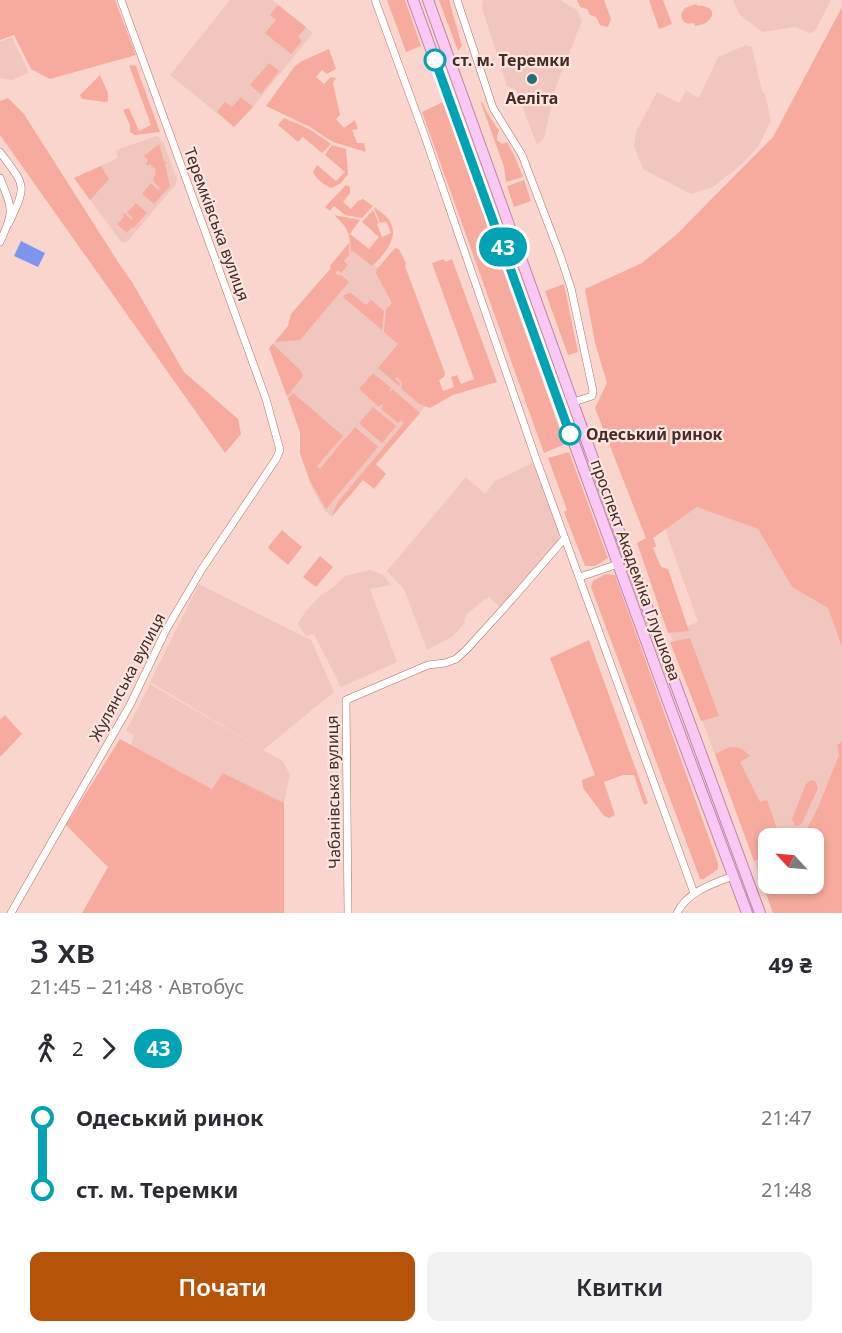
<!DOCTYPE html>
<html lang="uk">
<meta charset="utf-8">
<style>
body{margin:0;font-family:"Noto Sans",sans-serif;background:#f2f2f3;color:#2b2b33;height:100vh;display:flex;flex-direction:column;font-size:22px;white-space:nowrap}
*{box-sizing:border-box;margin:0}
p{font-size:20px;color:#7c7c81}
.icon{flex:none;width:33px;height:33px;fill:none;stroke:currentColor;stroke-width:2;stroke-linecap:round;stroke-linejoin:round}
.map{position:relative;height:913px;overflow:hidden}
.side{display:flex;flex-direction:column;background:#fff;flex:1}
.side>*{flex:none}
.badge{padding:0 12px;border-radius:20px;font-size:21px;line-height:39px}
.needle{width:39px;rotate:296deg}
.fabs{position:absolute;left:758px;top:828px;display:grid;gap:12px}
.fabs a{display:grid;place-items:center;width:66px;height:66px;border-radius:12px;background:#fff;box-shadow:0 3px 9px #0003;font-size:30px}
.map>.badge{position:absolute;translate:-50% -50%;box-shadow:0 0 0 3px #fff}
.legs{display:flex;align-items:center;gap:9px;height:66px;padding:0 30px;font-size:20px}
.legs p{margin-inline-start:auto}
.summary{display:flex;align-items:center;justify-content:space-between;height:102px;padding:0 30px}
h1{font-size:33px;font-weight:600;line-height:45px}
.cta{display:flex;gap:12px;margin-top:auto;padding:12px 30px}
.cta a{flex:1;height:69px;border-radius:12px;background:#b45309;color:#fff;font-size:24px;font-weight:600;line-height:69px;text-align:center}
.cta a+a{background:#f2f2f3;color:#2b2b33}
ul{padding:0 30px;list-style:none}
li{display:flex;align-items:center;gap:21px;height:72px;font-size:22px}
li i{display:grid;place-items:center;width:9px;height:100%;margin:0 8px;background:currentColor}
li i::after{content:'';width:15px;height:15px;margin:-8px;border:4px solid;border-radius:50%;background:#fff}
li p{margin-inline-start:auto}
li:first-child i{background:linear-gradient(#0000 50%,currentColor 0)}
li:last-child i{background:linear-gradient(currentColor 50%,#0000 0)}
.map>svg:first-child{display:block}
</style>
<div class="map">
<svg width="842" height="913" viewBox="0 0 842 913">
<rect width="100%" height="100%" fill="#fad5ce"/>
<path fill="#f0c6be" d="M230 0H272L313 33 253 107 234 127 170 75Z
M483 0H560L577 10 582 21 556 86 544 138 537 145 516 90 507 86 482 8Z
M733 0H831L815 31 810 33 795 27 762 32 739 14Z
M12 37 27 68 28 73 12 80 0 78V42Z
M746 45 752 47 762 92 765 93 771 121 759 145 743 163 713 187 691 194 643 169 634 146 636 132 657 92 679 103 686 91 699 98 718 57Z
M157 136 160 138 161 142H163L177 179 176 184 128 241 122 243 74 178 118 158 116 150Z
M349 243 385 274 429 402 332 517 324 510 311 486 300 453V432L269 348 288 326 291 314 331 268 330 266Z
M532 463 535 465 559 532V538L556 544 500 607 489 597 486 600 485 599 466 615 464 621 465 623 452 637 427 650 404 589 387 571 466 477 485 494 495 481Z
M697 507 758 529 792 587 828 608 842 647V742L837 745 839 755 818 807 802 838H768V883L764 888 670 633 698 622 665 529Z
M370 570 383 575 391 585 370 589 397 662 341 687 314 634 306 636 298 624 305 612 321 595 334 587 345 576Z
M199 584 311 640 334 692 263 750 283 761 290 775 284 803 251 788 212 789 131 745 134 735 126 731 150 684 260 748 150 682Z"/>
<path fill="#f7ab9e" d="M0 0H115L136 55 50 79 31 69 14 35 0 40Z
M387 0H405L421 46 406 52Z
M439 0H449L462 46 458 51Z
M577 0H604L611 19 608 27 600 25 596 17 590 15 587 9 580 7Z
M649 0H663L672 24 659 29Z
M696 4 698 6C707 4 718 12 709 20 706 24 700 25 695 26L694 23C686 25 682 22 681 14L685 8Z
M278 5 306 27 298 37 302 41 291 54 265 33 276 20 270 15Z
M842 7V647L828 608 792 587 758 529 697 507 653 538 656 546 653 548 661 567 668 569 689 631 668 633 637 543 646 538 595 408 607 383 595 343 585 289 642 263 676 235 773 137Z
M329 49 336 69 327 74 322 70 316 77 324 84 331 77 336 78 333 83 340 115 336 119 344 128 355 120 358 129 352 130 357 143H364L366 152 333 142 310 127 266 106 295 66 302 61Z
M269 63 279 71 261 94 250 85Z
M129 65 136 66 160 132 135 135 130 132V125L123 110 129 108 139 131 151 125Z
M100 75 108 93V101L105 102 82 99 80 95Z
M241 97 253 107 234 127 217 112 225 102 232 107Z
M8 98 24 114 120 265 132 282 184 372 238 419 241 434 225 453 0 135V101Z
M443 102 565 444 544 453 422 112Z
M482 102 488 114 499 131 497 135V140L502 144 507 142 515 157 523 177 506 182 504 167 481 103Z
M284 118 309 129 331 144 322 153 303 137 298 142 278 125Z
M159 144 164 161 167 163 165 164 170 186 154 204 142 194 151 183 158 190 160 188 153 181 154 179 153 178 156 174 155 173 156 170 150 164 148 166 146 164 148 160 144 156Z
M332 145 346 149 348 174 341 183 332 188C325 186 315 178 313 172L317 165 336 181 345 172 325 155Z
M101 166 109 179 90 200 74 178Z
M524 180 531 201 514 207 507 186Z
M346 185 350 187V193L343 202 351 209 358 201 363 199 373 206 362 218 345 215 334 206 330 211 325 207Z
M136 203 147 213 134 228 132 227 127 233 117 224 124 217 123 215 124 213 132 220 133 218 127 213Z
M374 207C379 211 386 215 389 220 401 237 383 256 372 266L353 251 351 252C350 233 348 228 334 215L360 220 350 234 369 249 379 237 362 222 373 210 379 223 377 224 382 237 391 233 386 221 380 223 374 208Z
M349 243V255L344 261 348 265 341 273 338 270 335 273 339 276 340 274 349 282 300 340 275 342 288 326 291 314 331 268 330 266Z
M395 248 399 249 406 263 405 266 445 373 444 377 439 380 443 391 454 387 451 377 457 375 461 384 474 379 432 263 444 259 445 262 452 259 497 382 453 395 430 408 419 404 401 388 402 382 397 377 395 379 400 383 399 386 378 368 398 344 384 332 386 309 392 303 376 273 377 269Z
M564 284 578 352 568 355 545 291Z
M351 293 366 305 371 300 384 311 382 330 343 297 346 294Z
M273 344 300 370 303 375 302 378 291 391 292 392 287 396 269 348Z
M373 373 391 388 389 390 391 391 392 389 420 413 376 464 386 474 374 489 363 480 332 516 337 503 404 423 401 420 398 423 381 409 383 405 382 404 379 407 359 389Z
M293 393 343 436 317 466 320 469 345 438H346L355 427 378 447 326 509 310 481 300 453V432L288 398Z
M373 407 396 426 382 443 359 423Z
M569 452 608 558 595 566H585L564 512 567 510 548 458Z
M282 530 302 547 288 565 269 549 268 547Z
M320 556 333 567 316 587 303 577Z
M606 574 615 575 718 863V869L704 879H700L591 587 593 581Z
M690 638 719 716 701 721 670 642Z
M589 640 648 803 644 805 634 775H623L604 782 615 815 609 818 604 816 583 788 582 780 595 775 550 658Z
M5 715 22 734 0 757V720Z
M120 739 212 789 223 773 284 803V913H82L108 867 66 825Z
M842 742V913H773L764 888 768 883 813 884V838H802L818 807 839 755 837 745Z
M730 747C740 747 744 750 750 756L740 762 760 802 767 800 777 829 775 838H768V850L761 857 754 861 715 754Z
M811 780 816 782 818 788 802 823 797 826 795 825 792 819 806 784Z"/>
<path fill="#7c96f0" d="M21 241 45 253 38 267 14 256Z"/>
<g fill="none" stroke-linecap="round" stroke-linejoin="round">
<defs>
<path id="minor" d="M375 0 424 134 536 459 694 893
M457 0 493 108 522 155 560 255 571 288 593 391 592 396 574 402
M0 152C26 187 27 184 9 223
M0 178C12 209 15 210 0 242
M580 577 618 564
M11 913 130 705 167 628 202 569 276 459 280 450 266 399 121 0
M348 913 346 700 428 665 445 663 456 659 466 650 514 597 565 538
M677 913C687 892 712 884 733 876"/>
<path id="trunk" d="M413 0 670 707 747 913
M428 0 623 542 760 913"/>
</defs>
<use href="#minor" stroke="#ab746a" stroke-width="8"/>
<use href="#trunk" stroke="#ba88ab" stroke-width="12"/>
<use href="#minor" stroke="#fff" stroke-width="7"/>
<use href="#trunk" stroke="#fac8f4" stroke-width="10"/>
</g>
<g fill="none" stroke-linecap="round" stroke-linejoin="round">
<defs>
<path id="line-1" d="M435 60 570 434"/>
</defs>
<use href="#line-1" stroke="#fff" stroke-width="14"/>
<use href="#line-1" stroke="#00a3b4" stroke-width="9"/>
</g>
<g fill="#fff" stroke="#00a3b4" stroke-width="3">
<circle cx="435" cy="60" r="10"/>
<circle cx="570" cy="434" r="10"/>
</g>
<circle fill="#266e7a" stroke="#ffe5e0" stroke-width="2" cx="532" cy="79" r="6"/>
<g text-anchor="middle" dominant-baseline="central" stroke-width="4.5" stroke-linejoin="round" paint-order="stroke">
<g font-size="16" font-weight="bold" fill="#442c28" stroke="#ffe5e0" text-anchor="start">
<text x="452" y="60">ст. м. Теремки</text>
<text x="586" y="434">Одеський ринок</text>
</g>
<g font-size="16" font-weight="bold" fill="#442c28" stroke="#ffe5e0">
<text x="532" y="98">Аеліта</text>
</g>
<g font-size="16" fill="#442c28" stroke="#ffe5e0">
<text transform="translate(217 224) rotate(70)">Теремківська вулиця</text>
<text transform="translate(636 570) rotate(70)">проспект Академіка Глушкова</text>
<text transform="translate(127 677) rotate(-62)">Жулянська вулиця</text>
<text transform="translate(333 792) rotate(-91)">Чабанівська вулиця</text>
</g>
</g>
</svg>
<div class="fabs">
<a><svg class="needle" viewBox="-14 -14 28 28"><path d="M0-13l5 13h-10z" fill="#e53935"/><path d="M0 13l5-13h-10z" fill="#7c7c81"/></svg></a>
</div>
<b class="badge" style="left:503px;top:247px;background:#00a3b4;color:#fff">43</b>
</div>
<section class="side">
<div class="summary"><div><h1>3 хв</h1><p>21:45 – 21:48 · Автобус</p></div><b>49 ₴</b></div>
<div class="legs"><svg class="icon" aria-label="walk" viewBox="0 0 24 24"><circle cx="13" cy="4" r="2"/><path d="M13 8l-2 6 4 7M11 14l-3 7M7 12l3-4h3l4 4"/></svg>2<svg class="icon" aria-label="forward" viewBox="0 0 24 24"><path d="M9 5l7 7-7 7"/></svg><b class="badge" style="background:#00a3b4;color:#fff">43</b></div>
<ul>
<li><i style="color:#00a3b4"></i><b>Одеський ринок</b><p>21:47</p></li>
<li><i style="color:#00a3b4"></i><b>ст. м. Теремки</b><p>21:48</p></li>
</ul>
<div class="cta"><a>Почати</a><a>Квитки</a></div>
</section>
